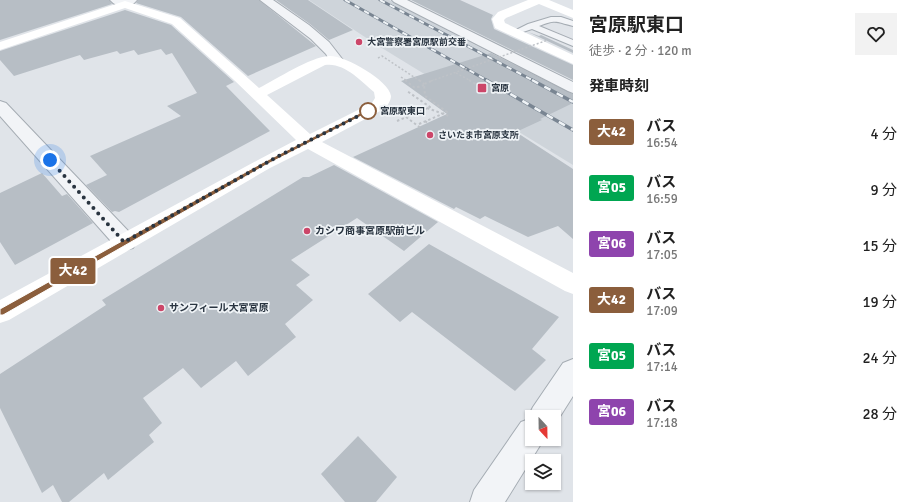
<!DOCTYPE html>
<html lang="ja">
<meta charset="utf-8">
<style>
body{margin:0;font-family:Signika,"Noto Sans JP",sans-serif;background:#f2f2f2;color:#222;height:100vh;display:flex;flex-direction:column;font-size:15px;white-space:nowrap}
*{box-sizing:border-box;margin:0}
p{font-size:13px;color:#767676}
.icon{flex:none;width:22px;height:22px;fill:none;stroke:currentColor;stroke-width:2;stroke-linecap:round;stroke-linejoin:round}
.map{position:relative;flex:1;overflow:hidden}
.details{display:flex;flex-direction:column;background:#fff;width:340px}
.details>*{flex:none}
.badge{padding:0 8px;border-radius:3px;font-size:14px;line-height:26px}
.needle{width:26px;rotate:158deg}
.tools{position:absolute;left:525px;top:410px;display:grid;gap:8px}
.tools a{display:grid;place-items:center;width:36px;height:36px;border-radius:0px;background:#fff;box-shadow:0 1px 3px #0004;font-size:20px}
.you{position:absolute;width:20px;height:20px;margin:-10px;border:3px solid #fff;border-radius:50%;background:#1a73e8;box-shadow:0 0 0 6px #1a73e833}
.map>.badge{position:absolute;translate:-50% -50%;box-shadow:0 0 0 2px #fff}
h2{padding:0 16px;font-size:15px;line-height:36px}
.round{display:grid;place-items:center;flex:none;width:42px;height:42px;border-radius:0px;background:#f2f2f2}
.overview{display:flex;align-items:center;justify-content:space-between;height:68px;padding:0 16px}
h1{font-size:19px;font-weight:700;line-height:30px}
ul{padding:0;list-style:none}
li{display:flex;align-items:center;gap:12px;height:56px;padding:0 16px}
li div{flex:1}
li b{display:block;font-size:15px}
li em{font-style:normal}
li .badge{min-width:44px;font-weight:700;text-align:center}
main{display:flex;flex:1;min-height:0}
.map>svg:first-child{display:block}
</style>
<main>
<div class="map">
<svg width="573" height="502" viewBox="0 0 573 502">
<rect width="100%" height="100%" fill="#e0e4e9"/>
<path fill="#ced4da" d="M309 0H389L573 96V165L377 45Z"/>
<path fill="#b7bec5" d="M0 0H109L112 4 0 40Z
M138 0H259L316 46 248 76 181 17 136 3Z
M276 0H308L353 30 329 40 310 24Z
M411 0H460L493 15 491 19 494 29 573 65V80Z
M125 10 171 25 234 82 226 86 270 131 119 212 115 211 112 212 86 185 107 175 90 156 181 116 167 106 197 93 172 53 166 55 161 49 138 55 134 50 120 54 117 51 84 60 80 55 14 76 0 60V51Z
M528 32 539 36 541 35 573 50V53Z
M491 53 573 94V103L540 119 542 120 516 132 573 169V239L558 226 528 237 485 216 480 219 456 207 454 209 353 157 447 114 401 81Z
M334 165 438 222 404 251 357 218 291 260 310 275 296 285 313 300 285 324 296 337 248 376 236 361 201 388 183 368 143 398 162 423 149 435 154 442 108 480 104 473 69 502H62L53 485 42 493 0 408V374L106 305 102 300 303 177H309Z
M42 173 62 196 67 194 93 223 15 265 0 242V193Z
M429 244 559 317 532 349 546 360 515 391 412 312 400 322 368 294Z
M358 436 397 477 376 502H345L321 474Z"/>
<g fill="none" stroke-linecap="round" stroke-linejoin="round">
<defs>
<path id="lane" d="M551 17H561L573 21V26C556 22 557 19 539 26L573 40V46L532 29 514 35 510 33 528 24Z"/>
<path id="street" d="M110 0H137C130 9 118 9 110 0Z
M260 0H273L309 25 329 42 343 60 341 63 336 64 331 63 326 54 311 39Z
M392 0H407L573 82V93L568 91 394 2Z
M0 101 6 103 133 236 136 242 133 248 125 250 117 248 0 116Z
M573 359V396L554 426V417H532V439H544L505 502H470L474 490 521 422 529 419 528 417 533 407 563 363Z"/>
</defs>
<use href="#lane" stroke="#a5acb3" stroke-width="2"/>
<use href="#street" stroke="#a5acb3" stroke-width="2"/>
<path stroke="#bec2c7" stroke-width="1.5" stroke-dasharray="2 2" stroke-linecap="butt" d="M378 58 382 56 420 81
M456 73 471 81
M401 77 407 81"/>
<path stroke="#bec2c7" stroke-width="2" stroke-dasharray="2.5 2.5" stroke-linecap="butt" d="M405 80 415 88 424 85
M419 80 424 84
M469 80 482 88
M427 108 449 116
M406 117 422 129
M397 121 430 107 407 91
M425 121 429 124"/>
<use href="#lane" fill="#f2f4f7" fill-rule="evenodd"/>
<use href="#street" fill="#f2f4f7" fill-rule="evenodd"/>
<path fill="#fff" fill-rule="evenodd" d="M528 0H549L573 10V18L539 4 506 18 504 20 505 23 573 55V64L495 28 492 19 498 12Z
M125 1 180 18 259 88C277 79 310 57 329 56 344 55 389 80 391 96 391 101 387 106 384 109L322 142 573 273V294L565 291 308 149 270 168 9 320 0 323V300L258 160 296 140 234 80 172 24 125 8 0 50V42ZM325 65C344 62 361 81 374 92L375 98 372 103 310 134 267 95Z"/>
<defs>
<path id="rail-far1" d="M345 0 488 81
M380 0 534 81"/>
<path id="rail" d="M486 80 573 130
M532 80 573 102"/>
</defs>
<use href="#rail-far1" stroke="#798592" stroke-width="3"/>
<use href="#rail" stroke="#798592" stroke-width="3.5"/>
<use href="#rail-far1" stroke="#eff3f6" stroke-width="2" stroke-dasharray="5.5" stroke-linecap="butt"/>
<use href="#rail" stroke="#eff3f6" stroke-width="2.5" stroke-dasharray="7" stroke-linecap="butt"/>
<path stroke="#bec2c7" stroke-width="1.5" stroke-dasharray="2 2" stroke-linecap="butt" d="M431 81 548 40"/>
<path stroke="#bec2c7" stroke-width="2" stroke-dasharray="2.5 2.5" stroke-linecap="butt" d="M419 124 447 112 425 96 424 84 434 80"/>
</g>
<path fill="#8b5e3c" stroke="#fff" d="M366 110 371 111 266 165 3 315H0V309L262 163Z"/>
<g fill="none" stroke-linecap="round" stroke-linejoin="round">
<path stroke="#293440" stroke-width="4" stroke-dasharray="0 7.2" d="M50 160 124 242 277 157 368 111"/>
</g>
<g fill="#cc4669" stroke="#eff3f6" stroke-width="1.5">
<circle cx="359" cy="42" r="4"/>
<rect x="477" y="83" width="10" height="10" rx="2"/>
<circle cx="430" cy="135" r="4"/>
<circle cx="307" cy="231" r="4"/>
<circle cx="161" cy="308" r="4"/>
</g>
<circle fill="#fff" stroke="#8b5e3c" stroke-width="2" cx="368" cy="111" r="8"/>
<g text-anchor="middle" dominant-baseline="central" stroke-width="3.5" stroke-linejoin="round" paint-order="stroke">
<g font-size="9" font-weight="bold" fill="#293440" stroke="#eff3f6" text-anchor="start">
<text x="367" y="42">大宮警察署宮原駅前交番</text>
<text x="491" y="88">宮原</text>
<text x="438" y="135">さいたま市宮原支所</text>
</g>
<g font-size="9" font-weight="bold" fill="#293440" stroke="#eff3f6" text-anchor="start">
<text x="380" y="111">宮原駅東口</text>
</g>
<g font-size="10" font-weight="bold" fill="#293440" stroke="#eff3f6" text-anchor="start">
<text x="315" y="231">カシワ商事宮原駅前ビル</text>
<text x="169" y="308">サンフィール大宮宮原</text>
</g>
</g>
</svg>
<div class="tools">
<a><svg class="needle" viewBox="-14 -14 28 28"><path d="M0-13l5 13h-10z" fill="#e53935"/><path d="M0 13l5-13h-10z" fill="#767676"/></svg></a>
<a><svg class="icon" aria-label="layers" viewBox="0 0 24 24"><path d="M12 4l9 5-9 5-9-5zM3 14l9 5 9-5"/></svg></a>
</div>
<div class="you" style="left:50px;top:160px"></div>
<b class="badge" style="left:73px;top:271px;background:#8b5e3c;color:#fff">大42</b>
</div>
<section class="details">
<div class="overview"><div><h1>宮原駅東口</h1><p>徒歩 · 2 分 · 120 m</p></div><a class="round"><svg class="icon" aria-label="heart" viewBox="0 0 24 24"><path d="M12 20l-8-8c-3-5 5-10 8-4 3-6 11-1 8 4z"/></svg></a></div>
<h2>発車時刻</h2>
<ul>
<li><span class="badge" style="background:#8b5e3c;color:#fff">大42</span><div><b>バス</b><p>16:54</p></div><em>4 分</em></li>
<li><span class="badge" style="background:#00a651;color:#fff">宮05</span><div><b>バス</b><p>16:59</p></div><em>9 分</em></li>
<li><span class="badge" style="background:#8e44ad;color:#fff">宮06</span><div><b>バス</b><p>17:05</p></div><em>15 分</em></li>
<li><span class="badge" style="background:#8b5e3c;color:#fff">大42</span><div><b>バス</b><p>17:09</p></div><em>19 分</em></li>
<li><span class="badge" style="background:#00a651;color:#fff">宮05</span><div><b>バス</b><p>17:14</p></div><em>24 分</em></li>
<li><span class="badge" style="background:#8e44ad;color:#fff">宮06</span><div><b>バス</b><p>17:18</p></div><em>28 分</em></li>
</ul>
</section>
</main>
